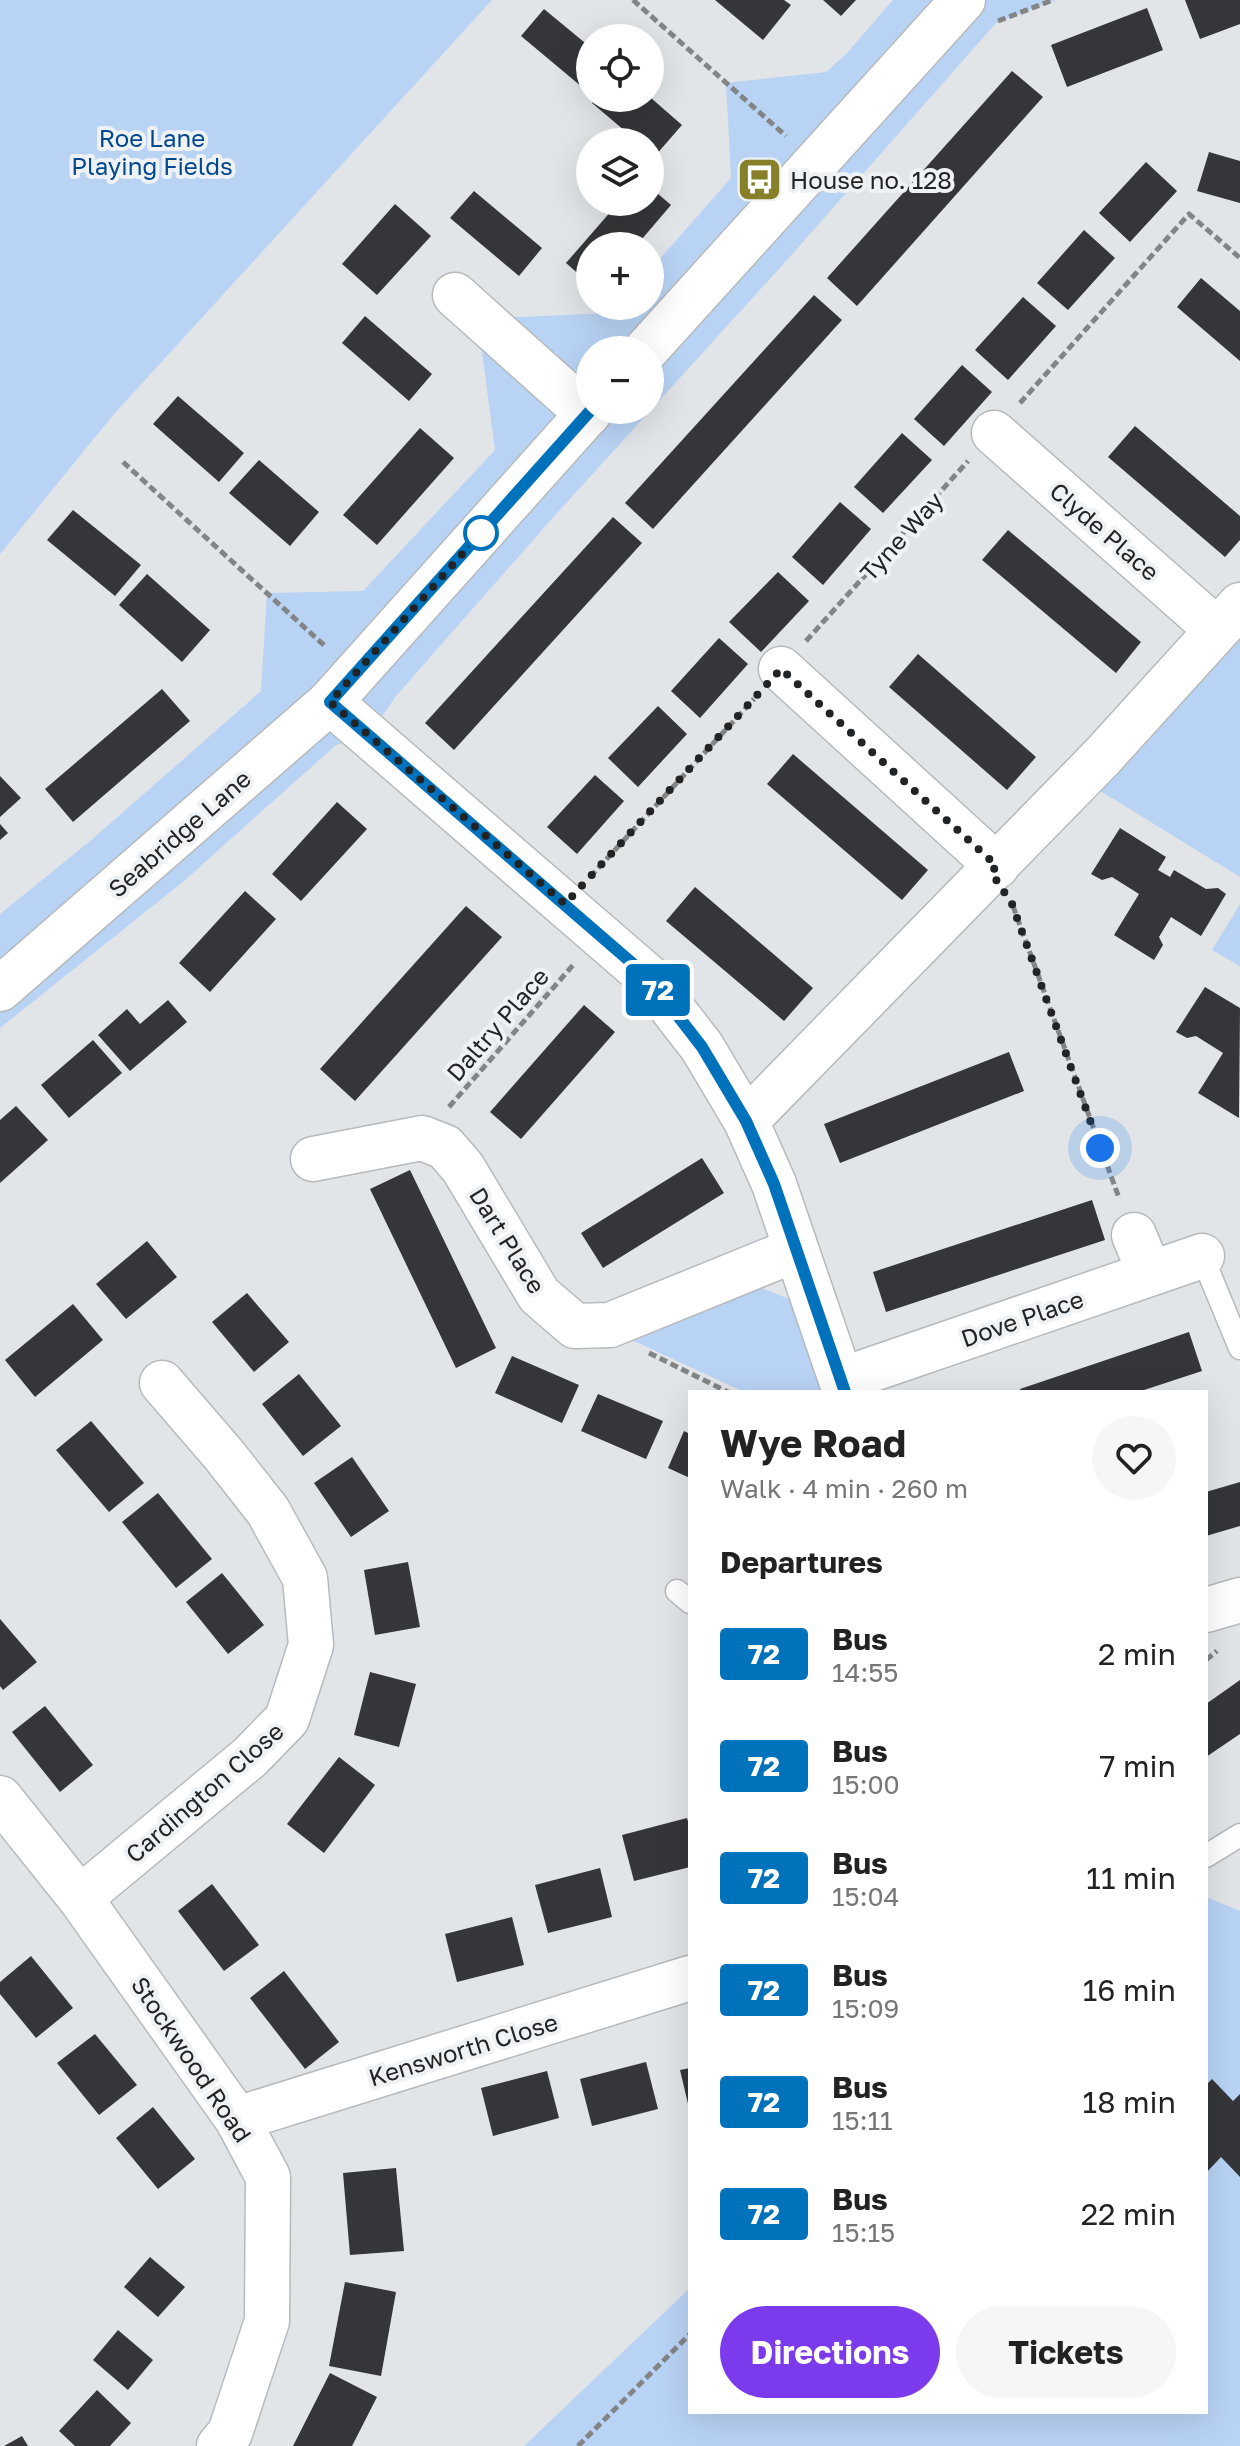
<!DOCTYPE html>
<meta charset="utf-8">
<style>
body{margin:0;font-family:"Golos Text",sans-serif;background:#f6f6f6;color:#222;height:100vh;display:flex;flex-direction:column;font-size:30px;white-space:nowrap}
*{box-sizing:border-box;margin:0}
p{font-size:26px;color:#767676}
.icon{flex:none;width:44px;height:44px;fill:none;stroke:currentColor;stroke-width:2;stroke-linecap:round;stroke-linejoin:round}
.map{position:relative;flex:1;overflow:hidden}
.side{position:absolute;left:688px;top:1390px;width:520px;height:1024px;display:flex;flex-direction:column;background:#fff;border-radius:0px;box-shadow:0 8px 32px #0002}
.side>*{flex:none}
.badge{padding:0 16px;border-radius:6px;font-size:28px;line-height:52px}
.controls{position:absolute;left:576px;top:24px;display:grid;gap:16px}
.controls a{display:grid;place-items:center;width:88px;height:88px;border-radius:50%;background:#fff;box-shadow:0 8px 32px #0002;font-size:40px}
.you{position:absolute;width:40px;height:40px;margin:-20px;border:6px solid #fff;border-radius:50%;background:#1a73e8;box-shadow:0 0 0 12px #1a73e833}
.map>.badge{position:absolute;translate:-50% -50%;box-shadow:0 0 0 4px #fff}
h2{padding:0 32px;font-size:30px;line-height:72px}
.round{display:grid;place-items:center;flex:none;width:84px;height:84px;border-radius:42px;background:#f6f6f6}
.overview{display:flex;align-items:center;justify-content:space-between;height:136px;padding:0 32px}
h1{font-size:38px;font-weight:700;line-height:60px}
.button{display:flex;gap:16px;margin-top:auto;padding:16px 32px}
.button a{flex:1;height:92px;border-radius:48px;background:#7c3aed;color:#fff;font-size:32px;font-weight:700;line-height:92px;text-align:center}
.button a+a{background:#f6f6f6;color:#222}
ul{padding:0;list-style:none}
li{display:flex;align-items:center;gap:24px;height:112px;padding:0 32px}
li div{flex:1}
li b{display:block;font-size:30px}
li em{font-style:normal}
li .badge{min-width:88px;font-weight:700;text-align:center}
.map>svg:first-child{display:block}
</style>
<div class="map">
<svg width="1240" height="2446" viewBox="0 0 1240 2446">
<rect width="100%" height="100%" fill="#e2e5e8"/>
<path fill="#b9d3f5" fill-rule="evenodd" d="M0 0H492L114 414 0 554Z
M893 0H1056L996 23 787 260 549 522 396 696 369 736 336 745 184 881 0 1028V914L89 842 261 691 267 593 363 591 495 450 481 345 497 318 611 313 618 306H650V270L731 178 726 83 826 72 846 54ZM590 350H650V410H590Z
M1240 611V877L1081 779Z
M1240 904V966L1212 950Z
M731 1276 789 1299 831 1353 844 1392H744L634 1341 610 1325Z
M1206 1897 1240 1911V2446H524L690 2288V2412H1206Z"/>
<path fill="#343639" d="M715 0H784L791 5 763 40Z
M823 0H856L841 16Z
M1185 0H1240V24L1200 39Z
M1147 8 1163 50 1067 87 1051 45Z
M544 9 590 47 588 92 521 36Z
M1012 71 1043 97 857 306 827 278Z
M596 98H651L682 125 655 156 650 152V142H638L592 103Z
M1209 152 1240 161V203L1197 191Z
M1146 162 1177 191 1130 242 1099 213Z
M650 187 671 205 636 246H590V284L566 263 619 202H650Z
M474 191 542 248 519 276 450 218Z
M395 204 431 236 377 295 342 264Z
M1084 230 1115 258 1068 310 1037 283Z
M1201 278 1240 311V361L1177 307Z
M814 295 842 320 653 529 625 503Z
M1023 297 1056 326 1008 380 975 350Z
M365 316 432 374 409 401 342 343Z
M962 365 992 392 944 446 914 419Z
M178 396 244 453 219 482 153 424Z
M1135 426 1240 516V540L1225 557 1108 457Z
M420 428 454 458 377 545 343 515Z
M902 433 932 460 883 513 854 487Z
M259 460 319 512 290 546 229 493Z
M840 502 871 529 823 585 792 557Z
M73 510 141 565 115 596 47 540Z
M613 517 642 543 454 750 425 723Z
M1008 530 1141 642 1116 673 982 560Z
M778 572 809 601 761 652 729 622Z
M147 574 210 630 182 662 119 605Z
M719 638 748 664 700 718 671 691Z
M918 654 1036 757 1007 790 889 687Z
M162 689 190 721 73 822 45 789Z
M658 706 687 734 638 787 608 758Z
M793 754 928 870 902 900 767 784Z
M595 775 624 801 577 854 547 827Z
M0 776 21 798 0 817Z
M337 802 367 829 301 901 272 874Z
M0 824 8 833 0 840Z
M1120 828 1166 857 1158 870 1170 877 1174 870 1206 889 1218 888 1226 894 1201 936 1171 917 1159 937 1163 945 1154 960 1114 935 1139 894 1112 877 1102 880 1091 874Z
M695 887 813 988 784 1021 666 921Z
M245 891 276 919 210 992 179 963Z
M466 906 502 937 355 1101 320 1069Z
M1205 987 1240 1008 1239 1118 1198 1093 1223 1053 1196 1036 1187 1038 1176 1032Z
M168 1000 187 1022 130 1071 98 1035 127 1009 140 1024Z
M584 1005 615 1032 521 1139 490 1112Z
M93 1040 122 1073 69 1118 41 1085Z
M1009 1052 1024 1091 840 1163 824 1124Z
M16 1106 48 1140 0 1183V1120Z
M702 1158 724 1193 603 1268 581 1233Z
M410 1170 496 1348 456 1368 370 1189Z
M1092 1200 1105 1240 886 1312 873 1272Z
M147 1241 177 1277 126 1319 96 1284Z
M247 1293 289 1342 254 1372 212 1322Z
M73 1304 103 1340 35 1397 5 1360Z
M1189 1332 1202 1371 1138 1392H1021L1020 1389Z
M512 1356 579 1385 562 1423 495 1393Z
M299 1374 341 1426 303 1456 262 1404Z
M598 1394 663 1421 646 1459 581 1431Z
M91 1421 144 1483 109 1512 56 1450Z
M684 1431 690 1434V1478L668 1468Z
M352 1457 389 1511 351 1537 314 1483Z
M1240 1482V1526L1206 1536V1492Z
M158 1493 212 1559 176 1588 122 1522Z
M408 1562 420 1627 375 1635 364 1570Z
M222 1573 264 1625 228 1654 186 1602Z
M0 1619 37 1662 3 1690 0 1686Z
M370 1672 416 1684 399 1747 354 1735Z
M1240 1680V1734L1206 1757V1704Z
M45 1706 93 1765 60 1792 12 1732Z
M339 1757 375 1785 324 1853 287 1824Z
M687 1818 690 1828V1867L634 1881 622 1835Z
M600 1868 612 1917 548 1933 535 1885Z
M212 1884 259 1945 224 1971 178 1911Z
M512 1917 524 1965 457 1982 445 1934Z
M31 1956 73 2008 36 2038 0 1994V1982Z
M284 1971 339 2042 305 2069 250 1998Z
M95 2034 137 2085 99 2115 57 2063Z
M646 2062 658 2109 592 2126 580 2079Z
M690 2068V2108H689L680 2070Z
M547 2071 559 2118 493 2136 481 2088Z
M1212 2079 1233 2101 1240 2094V2177L1221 2157 1206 2173V2085Z
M153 2107 195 2159 158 2189 116 2138Z
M396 2168 404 2251 350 2255 343 2173Z
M150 2257 185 2287 158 2317 124 2287Z
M345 2282 396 2292 381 2376 329 2366Z
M118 2330 153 2360 128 2390 93 2360Z
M330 2373 377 2397 352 2446H293Z
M97 2390 131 2423 110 2446H75L59 2431Z
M22 2436 28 2446H4Z"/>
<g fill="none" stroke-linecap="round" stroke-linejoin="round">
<defs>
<path id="service" d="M1202 1256 1240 1348
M677 1591 690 1602
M1206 1856 1240 1835"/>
<path id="minor" d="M455 295 588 414
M994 433 1216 629
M781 669 997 866
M330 702 647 976 702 1047 746 1121 774 1184 845 1392
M746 1121 1102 757 1240 605
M313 1159 422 1138 445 1147 463 1168 539 1295 575 1326 610 1325 795 1250
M1134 1235 1150 1274
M841 1380 1202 1256
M1206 1610 1240 1600
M0 1798 80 1898 237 2119 268 2177 267 2321 230 2433 219 2446
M80 1898 250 1757 287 1719 311 1645 305 1578 268 1511 224 1455 162 1383
M237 2119 690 1978"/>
<path id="tertiary" d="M646 350 963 0
M0 989 330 702 591 410"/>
</defs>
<use href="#service" stroke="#b7babd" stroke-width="25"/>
<use href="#minor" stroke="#b7babd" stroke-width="47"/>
<use href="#tertiary" stroke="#b7babd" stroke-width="47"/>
<path stroke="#828486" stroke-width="5" stroke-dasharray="8 4" stroke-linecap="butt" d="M633 0 786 136
M998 21 1053 0
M1020 403 1189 214 1240 258
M123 462 326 647
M806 641 968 461
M590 877 754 699
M1013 906 1119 1198
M449 1107 574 964
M649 1353 728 1392
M1206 1660 1217 1651
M578 2446 690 2334"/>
<use href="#service" stroke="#fff" stroke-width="22"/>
<use href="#minor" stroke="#fff" stroke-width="44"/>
<use href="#tertiary" stroke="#fff" stroke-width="44"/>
</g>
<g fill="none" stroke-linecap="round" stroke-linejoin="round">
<defs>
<path id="line" d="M591 410 330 702 647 976 702 1047 746 1121 774 1184 845 1392"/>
</defs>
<use href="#line" stroke="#fff" stroke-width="18"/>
<use href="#line" stroke="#0072bc" stroke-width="12"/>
<path stroke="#222324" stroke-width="8" stroke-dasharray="0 14.4" d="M481 533 330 702 565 904 781 669 997 866 991 872 1012 904 1100 1148"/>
</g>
<defs>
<symbol id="bus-square" viewBox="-11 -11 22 22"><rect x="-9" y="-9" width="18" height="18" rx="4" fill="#878028" stroke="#eff2f5"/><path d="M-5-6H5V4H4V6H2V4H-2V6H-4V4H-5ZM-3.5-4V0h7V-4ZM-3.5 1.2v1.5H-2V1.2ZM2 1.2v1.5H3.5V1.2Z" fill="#fff"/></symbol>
</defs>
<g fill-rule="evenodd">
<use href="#bus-square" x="734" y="154" width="51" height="51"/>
</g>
<circle fill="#fff" stroke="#0072bc" stroke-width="4" cx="481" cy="533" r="16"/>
<g text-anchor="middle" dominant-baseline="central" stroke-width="8" stroke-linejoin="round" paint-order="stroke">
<g font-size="24" fill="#00478e" stroke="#eff2f5">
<text x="152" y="137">Roe Lane<tspan x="152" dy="28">Playing Fields</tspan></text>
</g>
<g font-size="24" fill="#222324" stroke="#eff2f5" text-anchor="start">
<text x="790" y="179">House no. 128</text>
</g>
<g font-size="24" fill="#222324" stroke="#eff2f5">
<text transform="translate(1105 531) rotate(41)">Clyde Place</text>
<text transform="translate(901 536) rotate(-48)">Tyne Way</text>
<text transform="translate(179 833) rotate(-41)">Seabridge Lane</text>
<text transform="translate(497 1024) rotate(-49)">Daltry Place</text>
<text transform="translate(508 1240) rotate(58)">Dart Place</text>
<text transform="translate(1022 1318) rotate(-19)">Dove Place</text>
<text transform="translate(204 1792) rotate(-41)">Cardington Close</text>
<text transform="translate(463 2049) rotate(-17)">Kensworth Close</text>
<text transform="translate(192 2059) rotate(56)">Stockwood Road</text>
</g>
</g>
</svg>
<div class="controls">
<a><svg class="icon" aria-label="locate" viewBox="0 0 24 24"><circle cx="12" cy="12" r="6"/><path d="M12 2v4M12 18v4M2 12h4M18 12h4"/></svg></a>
<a><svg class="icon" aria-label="layers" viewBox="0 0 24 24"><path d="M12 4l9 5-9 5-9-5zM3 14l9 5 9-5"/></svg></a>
<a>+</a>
<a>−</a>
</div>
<div class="you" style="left:1100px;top:1148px"></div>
<b class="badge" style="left:658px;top:990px;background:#0072bc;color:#fff">72</b>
<section class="side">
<div class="overview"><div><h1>Wye Road</h1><p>Walk · 4 min · 260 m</p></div><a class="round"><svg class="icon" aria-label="heart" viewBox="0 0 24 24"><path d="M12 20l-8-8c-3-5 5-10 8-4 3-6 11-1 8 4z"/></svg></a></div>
<h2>Departures</h2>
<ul>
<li><span class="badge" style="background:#0072bc;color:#fff">72</span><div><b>Bus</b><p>14:55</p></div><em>2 min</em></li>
<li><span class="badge" style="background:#0072bc;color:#fff">72</span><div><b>Bus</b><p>15:00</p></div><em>7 min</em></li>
<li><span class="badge" style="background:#0072bc;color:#fff">72</span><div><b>Bus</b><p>15:04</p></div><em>11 min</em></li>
<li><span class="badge" style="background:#0072bc;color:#fff">72</span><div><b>Bus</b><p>15:09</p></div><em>16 min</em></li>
<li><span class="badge" style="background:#0072bc;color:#fff">72</span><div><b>Bus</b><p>15:11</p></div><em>18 min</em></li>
<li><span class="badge" style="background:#0072bc;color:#fff">72</span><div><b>Bus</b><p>15:15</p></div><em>22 min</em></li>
</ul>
<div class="button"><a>Directions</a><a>Tickets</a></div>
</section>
</div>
